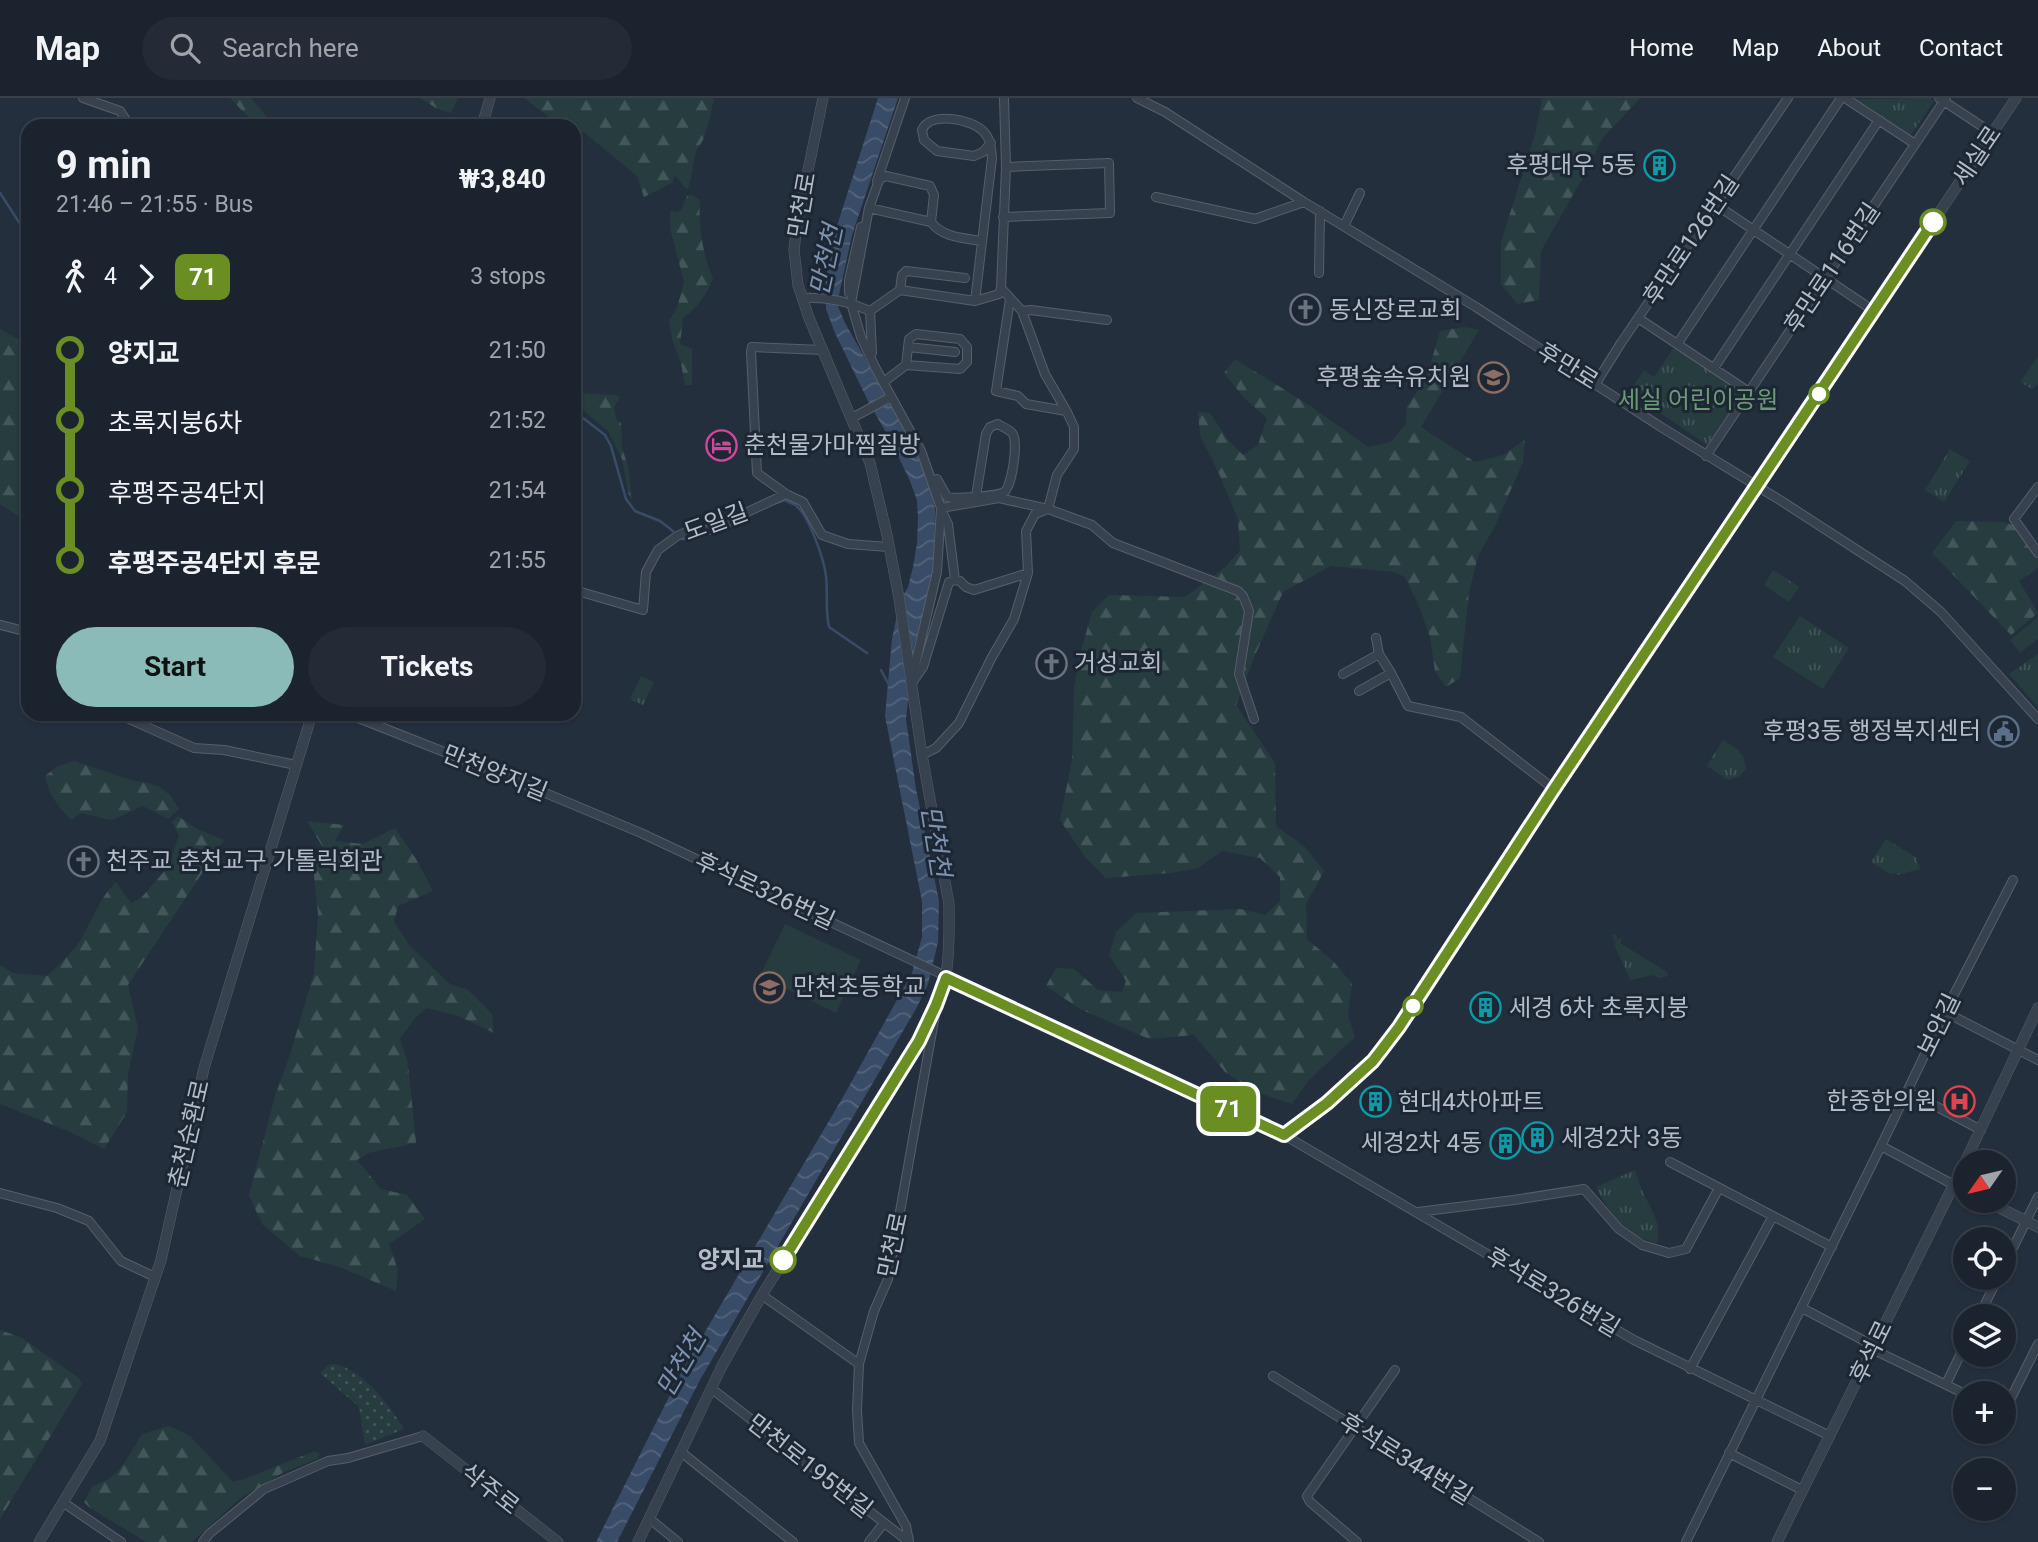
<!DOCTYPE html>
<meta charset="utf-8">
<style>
body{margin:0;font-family:Roboto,"Noto Sans KR",sans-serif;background:#242b36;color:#f1f3f6;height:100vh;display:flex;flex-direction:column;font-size:26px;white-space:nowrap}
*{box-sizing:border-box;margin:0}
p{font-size:23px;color:#a0a4aa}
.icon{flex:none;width:38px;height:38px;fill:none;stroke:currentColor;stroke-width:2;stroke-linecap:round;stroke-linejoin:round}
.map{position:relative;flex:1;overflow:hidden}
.panel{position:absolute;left:21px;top:21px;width:560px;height:602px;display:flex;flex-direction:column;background:#1b232e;border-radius:21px;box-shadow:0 2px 5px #0004,0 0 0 2px #39404a}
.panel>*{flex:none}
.badge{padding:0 14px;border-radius:10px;font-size:24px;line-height:46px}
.needle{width:46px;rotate:236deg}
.tools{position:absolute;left:1953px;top:1052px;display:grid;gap:14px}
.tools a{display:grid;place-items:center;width:63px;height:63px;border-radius:50%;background:#1b232e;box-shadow:0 2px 5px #0004,0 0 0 2px #39404a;font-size:35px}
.map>.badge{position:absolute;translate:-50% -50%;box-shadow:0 0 0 4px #fff}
.legs{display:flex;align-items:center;gap:10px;height:77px;padding:0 35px;font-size:23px}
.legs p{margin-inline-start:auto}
.overview{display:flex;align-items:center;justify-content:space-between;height:119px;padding:0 35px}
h1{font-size:38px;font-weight:700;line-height:52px}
.action{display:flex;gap:14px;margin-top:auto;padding:14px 35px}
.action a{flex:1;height:80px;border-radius:42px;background:#8bbbb9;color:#111;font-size:28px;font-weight:700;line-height:80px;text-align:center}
.action a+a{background:#242b36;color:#f1f3f6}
ul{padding:0 35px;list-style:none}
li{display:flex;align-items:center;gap:24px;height:70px;font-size:26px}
li i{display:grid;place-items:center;width:10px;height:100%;margin:0 9px;background:currentColor}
li i::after{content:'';width:18px;height:18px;margin:-9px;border:5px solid;border-radius:50%;background:#1b232e}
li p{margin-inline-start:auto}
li:first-child i{background:linear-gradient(#0000 50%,currentColor 0)}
li:last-child i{background:linear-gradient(currentColor 50%,#0000 0)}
header{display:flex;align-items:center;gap:42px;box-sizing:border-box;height:98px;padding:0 35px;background:#1b232e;border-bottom:2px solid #39404a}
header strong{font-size:33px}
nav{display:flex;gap:38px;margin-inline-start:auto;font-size:24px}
.search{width:490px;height:63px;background:#242b36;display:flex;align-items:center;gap:18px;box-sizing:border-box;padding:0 24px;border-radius:38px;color:#a0a4aa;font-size:26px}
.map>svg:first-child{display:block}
</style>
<header>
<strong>Map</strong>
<div class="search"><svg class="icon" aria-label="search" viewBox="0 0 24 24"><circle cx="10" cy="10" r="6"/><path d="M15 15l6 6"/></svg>Search here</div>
<nav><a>Home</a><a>Map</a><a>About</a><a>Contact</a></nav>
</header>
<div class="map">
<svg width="2038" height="1444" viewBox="0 0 2038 1444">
<defs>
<pattern id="grass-dots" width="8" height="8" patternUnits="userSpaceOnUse" patternTransform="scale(1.75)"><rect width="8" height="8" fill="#263c3f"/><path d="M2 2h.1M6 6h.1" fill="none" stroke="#435659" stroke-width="1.8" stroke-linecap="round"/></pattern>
<pattern id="forest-firs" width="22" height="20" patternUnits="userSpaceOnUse" patternTransform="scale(1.75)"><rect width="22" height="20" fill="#263c3f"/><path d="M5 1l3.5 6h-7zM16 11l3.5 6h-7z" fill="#435659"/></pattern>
<pattern id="park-tufts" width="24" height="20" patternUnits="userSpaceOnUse" patternTransform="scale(1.75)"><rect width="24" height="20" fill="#263c3f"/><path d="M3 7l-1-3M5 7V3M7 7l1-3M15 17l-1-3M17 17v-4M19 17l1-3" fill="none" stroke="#435659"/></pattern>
<pattern id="water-waves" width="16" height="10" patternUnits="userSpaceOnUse" patternTransform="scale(1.75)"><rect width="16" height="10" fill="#394c67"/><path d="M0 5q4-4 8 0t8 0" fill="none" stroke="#53647b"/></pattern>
</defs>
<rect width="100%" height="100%" fill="#242f3e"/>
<path fill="url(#grass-dots)" d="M334 1266C363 1271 390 1308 404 1331L365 1347 359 1309 320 1275 327 1268Z"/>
<path fill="url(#forest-firs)" d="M230 0H251L275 28H257Z
M420 0H458L451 15 436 10Z
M524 0H714L710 20 703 42 696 53 689 89 686 91 675 77 672 85 644 99 637 78 585 35 574 33V28H561Z
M1542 0H1640L1602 41 1582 81 1541 153 1539 202 1517 206 1501 186V144L1536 33Z
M691 96 700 102C698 128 703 157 713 181 707 195 696 212 683 220L680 246 692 251V287H685L681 265 672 241 669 223 677 210 684 184 670 130V113L676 114 681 112 687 98Z
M1465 229 1479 232 1421 329 1475 364 1504 357 1525 341 1523 364 1495 428 1478 458 1469 494 1460 580 1446 589 1435 573 1430 539 1418 506 1405 479 1394 474 1331 468 1283 494 1253 562 1236 607 1275 665 1276 728 1305 749 1324 773 1306 806 1307 841 1334 864 1352 886 1348 917 1355 939 1309 982 1292 1006 1256 994 1225 974 1194 937 1149 941 1080 911 1046 888 1056 870 1074 871 1098 892 1122 894 1126 883 1109 857 1116 834 1136 815 1240 811 1265 817 1280 803V779L1260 760 1222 753 1198 770 1171 775 1106 780 1085 759 1060 722 1072 662 1074 590 1080 556 1092 514 1109 497 1185 499 1224 470 1240 453 1238 421 1220 378 1200 337 1198 314 1210 315 1229 343 1243 357 1258 347 1267 320 1244 300 1224 275 1235 261 1309 307 1368 349 1391 344 1406 326 1407 308 1422 287 1430 268 1440 233Z
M0 231 18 241 28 259V424L0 406Z
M574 295 617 297 620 300 614 309 616 321 621 325 622 350 628 368 632 401 629 398 622 361 608 333 583 312 574 313Z
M1956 423 2004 424 2015 428 2038 461V470L2019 483 2038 515 2011 537 1932 455Z
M74 663 134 683 149 685 159 689 170 697 179 711 168 721 143 708 112 722 81 715 71 722C58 709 48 695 45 678L58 668Z
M178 718 197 731 224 742 128 887 138 930 128 976 127 1014 104 1051 68 1033 0 1006V867L13 875 47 878C61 865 75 853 84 836 95 816 100 800 116 784L131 805 141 800 168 769 179 737 172 724Z
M307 723 344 727 335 743 363 746 395 730 416 761 433 793 398 808 394 824 410 848 429 866 451 887 467 891 492 916 494 935 458 918 427 910 415 920 400 941 408 966 416 1045 368 1055 357 1062 381 1091 407 1097 425 1121 389 1146 398 1172 396 1193 340 1169 300 1158 262 1126 249 1097 275 998 290 957 314 874 318 816 313 768 322 748Z
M0 1232 22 1240 79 1280 82 1286 0 1421Z
M169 1328 190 1338 233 1384 247 1380 315 1353 320 1356 317 1361 284 1374 239 1401 192 1444H146L89 1409 84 1404 93 1387C119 1383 129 1356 142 1336Z"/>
<path fill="url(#park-tufts)" d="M1930 0 1934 3 1910 38 1854 1Z
M1675 248 1743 294 1707 347 1630 294 1644 272 1654 279Z
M2038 259V286L2032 291 2020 284Z
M1950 351 1970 363 1944 404 1925 392Z
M1773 472 1799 489 1789 504 1764 487Z
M1800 518 1849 550 1823 591 1773 559Z
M2038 556V609L2009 576Z
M641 578 654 584 643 607 630 601Z
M1723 642 1740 653 1739 655 1743 658 1746 670 1740 678 1728 682 1707 668Z
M1886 741 1917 760 1916 763 1919 766 1920 771 1897 777 1896 775 1890 776 1871 764Z
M1615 836 1618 842 1620 840 1622 841 1620 845 1667 874 1668 878 1659 880 1654 877 1630 882 1614 846 1616 845 1612 837Z
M1635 1072C1638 1080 1640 1088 1643 1095 1652 1113 1662 1125 1657 1145 1628 1139 1609 1115 1596 1089Z"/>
<path fill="#263c3f" d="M2038 519V541L2020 555 2010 542Z
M785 826 861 862 836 915 760 878Z"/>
<path fill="url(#water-waves)" d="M878 0H898L852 137 837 206 845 225 919 355 930 383 935 411 934 475 922 526 914 547 906 621 916 691 939 803 938 844 928 886 917 909 700 1282 617 1444H596L682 1273 843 999 912 875 922 839V803L885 618 892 541 900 503 908 489 913 469 917 445 918 420 917 402 910 383 891 343 869 305 835 235 826 211V179L836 131Z"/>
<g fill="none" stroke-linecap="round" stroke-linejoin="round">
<path stroke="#394c67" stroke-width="2.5" d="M0 95 28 138
M574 317 583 320 605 337 611 348 626 401 635 413 660 423 673 433
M773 406 785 402C788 404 792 405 795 407 809 416 824 462 826 478 828 495 825 512 829 529L867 555
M682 441H695L733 427
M881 572 889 587"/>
<defs>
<path id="minor" d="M83 0 120 13 130 28
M1004 0 1006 69 1001 190 1022 213 1045 276 1067 314 1074 329V351L1057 377 1048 411
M1137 0 1165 14 1304 104 1476 209 1661 329 1783 404 1905 483 1941 514 2038 621
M1845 0 1915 46
M1939 0 1992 35
M877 83 905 0
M1156 99 1255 121 1304 104
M1715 106 1874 213
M869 110 931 124C943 140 964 140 982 143
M1003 119 1110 115 1109 65 1006 69
M931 124 934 97 930 88 886 78 881 80 878 85 869 110 851 205 861 239 876 271 921 353 941 410 999 400 1048 411 1092 427 1113 445 1238 493 1243 498 1249 513 1239 576 1254 621
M1344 128 1360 95
M1319 175 1320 113
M900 192 975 203 999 196 1001 190
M849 195V182L861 129
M802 200C826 199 848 203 870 213L900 192 902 177 906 173 965 180
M1010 201 996 293 1018 298 1026 306 1066 313
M975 203 992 60C991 50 991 41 983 33 971 21 930 13 922 32L924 42 937 53 974 58 983 54 991 45
M870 213 872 255
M1022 213 1031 212 1107 222
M1638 220 1749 294
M1678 245 1841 0
M908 249 955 254
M823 252 752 249 751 254 757 375 786 396 803 404 822 437 848 446 889 449
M1714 270 1879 22
M885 283 906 267 960 271 967 264V249L960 241 916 236 909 241 906 267
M1596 285 1621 245 1788 0
M852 320 889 300 890 297
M1706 358 1946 0
M937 381 947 399C955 401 998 398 1004 394 1012 389 1019 342 1012 335 1009 331 1002 329 998 326L990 329 986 336 976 398
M2038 389 2014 421 2038 455
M942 413 948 426 955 482
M574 492 643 512 646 474 658 452 677 438 686 434 709 432 786 396
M1 527 28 534
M1376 540 1379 556 1391 575 1408 608 1461 619 1554 691
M1343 576 1379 556
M912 580 937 474 941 410
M912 585 923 569 949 484 955 482 960 483 966 489 974 492 1028 475
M1359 593 1391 575
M118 616 194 650 224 652 296 667
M348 616 495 674 641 735 1284 1037 1634 1242 1830 1338
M922 657 936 650 959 625 992 559 1014 521 1028 475 1026 433 1035 416 1045 412
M1945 914 2038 962
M1907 993 1981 1032
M1881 1048 1954 1087
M1670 1064 1832 1149
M0 1095 57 1110 89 1123 121 1163 155 1179
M1418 1114 1514 1102 1584 1091 1619 1131 1642 1147 1669 1155 1686 1151 1719 1090
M2004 1168 2038 1099
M762 1197 859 1266
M1802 1210 1874 1248
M1979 1218 1998 1180
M1872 1251 1965 1296
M1690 1271 1773 1118
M1273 1278 1539 1444
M1946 1286 1965 1247
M712 1291 909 1444
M2004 1314 2038 1246
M681 1354 793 1444
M1729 1355 1802 1392
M64 1405 121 1444
M650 1421 678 1444
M909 1443 906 1428 859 1345 857 1312 859 1266 874 1213 888 1181 935 917
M203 1444 209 1436 264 1391 328 1363 348 1360 423 1338
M869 1444 884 1425
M1357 1444 1310 1404 1307 1398 1395 1272
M1686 1444 1881 1048 1945 914 2013 782"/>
<path id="tertiary" d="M482 28 490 0
M1284 1037 1327 1005 1373 963 1399 929 1592 633 2016 0
M1965 1064 2038 910
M1984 1102 2038 1129
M423 1338 558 1444
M39 1444 100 1343 161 1162 204 970 312 616
M638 1444 721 1270 742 1232 762 1197 919 943C929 922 942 900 946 877 950 853 949 830 949 806L922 657 899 500 887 437 870 365 809 220 798 187 794 152 797 126 823 0
M1777 1444 1965 1064"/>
</defs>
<use href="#minor" stroke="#565f6c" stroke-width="10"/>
<use href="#tertiary" stroke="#565f6c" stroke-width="11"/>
<use href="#minor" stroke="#38414e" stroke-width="8"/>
<use href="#tertiary" stroke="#38414e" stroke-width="10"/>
</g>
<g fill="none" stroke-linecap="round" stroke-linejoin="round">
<defs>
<path id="line-1" d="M783 1162 919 943 936 907 946 880 1284 1037 1327 1005 1373 963 1399 929 1554 691 1933 124"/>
</defs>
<use href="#line-1" stroke="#fff" stroke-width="16"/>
<use href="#line-1" stroke="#6b8e23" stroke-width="10"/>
</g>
<defs>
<symbol id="building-ring" viewBox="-11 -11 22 22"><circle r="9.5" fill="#1d2633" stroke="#0f9aa8" stroke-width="1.5"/><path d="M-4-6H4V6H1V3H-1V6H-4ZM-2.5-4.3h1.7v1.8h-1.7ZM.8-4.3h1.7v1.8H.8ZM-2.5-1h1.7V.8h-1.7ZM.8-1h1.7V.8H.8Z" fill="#0f9aa8"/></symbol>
<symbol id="church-ring" viewBox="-11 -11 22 22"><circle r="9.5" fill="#1d2633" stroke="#6b7280" stroke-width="1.5"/><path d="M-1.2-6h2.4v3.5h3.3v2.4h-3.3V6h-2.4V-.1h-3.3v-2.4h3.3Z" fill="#6b7280"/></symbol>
<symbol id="school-ring" viewBox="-11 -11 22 22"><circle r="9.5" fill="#1d2633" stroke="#8d6e63" stroke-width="1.5"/><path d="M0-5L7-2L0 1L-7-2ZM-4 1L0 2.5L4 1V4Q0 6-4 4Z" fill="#8d6e63"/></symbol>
<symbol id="hotel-ring" viewBox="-11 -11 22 22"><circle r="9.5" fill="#1d2633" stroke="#d1479c" stroke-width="1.5"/><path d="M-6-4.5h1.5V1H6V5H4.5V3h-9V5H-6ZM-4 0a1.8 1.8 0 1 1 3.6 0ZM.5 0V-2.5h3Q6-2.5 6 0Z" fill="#d1479c"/></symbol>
<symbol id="civic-ring" viewBox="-11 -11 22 22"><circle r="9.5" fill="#1d2633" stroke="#5c6f8a" stroke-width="1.5"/><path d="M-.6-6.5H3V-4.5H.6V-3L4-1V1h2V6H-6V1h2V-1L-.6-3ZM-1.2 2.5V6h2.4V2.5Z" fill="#5c6f8a"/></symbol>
<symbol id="hospital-ring" viewBox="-11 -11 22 22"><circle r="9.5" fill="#1d2633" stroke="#e0444e" stroke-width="1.5"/><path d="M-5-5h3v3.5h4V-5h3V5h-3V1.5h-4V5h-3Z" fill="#e0444e"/></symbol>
</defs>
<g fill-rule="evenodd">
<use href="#building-ring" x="1642" y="50" width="35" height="35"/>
<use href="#church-ring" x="1288" y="194" width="35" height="35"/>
<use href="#school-ring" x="1476" y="262" width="35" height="35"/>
<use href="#hotel-ring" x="704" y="330" width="35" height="35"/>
<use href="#church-ring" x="1034" y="548" width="35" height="35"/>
<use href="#civic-ring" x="1986" y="616" width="35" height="35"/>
<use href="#church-ring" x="66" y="746" width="35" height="35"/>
<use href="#school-ring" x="752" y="872" width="35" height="35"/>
<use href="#building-ring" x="1468" y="892" width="35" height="35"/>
<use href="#hospital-ring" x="1942" y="986" width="35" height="35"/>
<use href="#building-ring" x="1358" y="986" width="35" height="35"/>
<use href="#building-ring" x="1520" y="1022" width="35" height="35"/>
<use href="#building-ring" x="1488" y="1028" width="35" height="35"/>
</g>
<g fill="#fff" stroke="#6b8e23" stroke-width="3.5">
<circle cx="1933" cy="124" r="12"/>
<circle cx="1819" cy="296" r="9"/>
<circle cx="1413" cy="908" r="9"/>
<circle cx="783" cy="1162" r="12"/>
</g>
<g text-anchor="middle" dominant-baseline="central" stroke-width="6" stroke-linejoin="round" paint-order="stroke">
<g font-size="24" fill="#b4bcc9" stroke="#1d2633">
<text transform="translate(1977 58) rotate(-56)">세실로</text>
<text transform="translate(802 107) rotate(-80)">만천로</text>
<text transform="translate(1691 142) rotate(-56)">후만로126번길</text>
<text transform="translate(1832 170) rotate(-56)">후만로116번길</text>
<text transform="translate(1568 268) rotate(32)">후만로</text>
<text transform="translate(716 424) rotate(-20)">도일길</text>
<text transform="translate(495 675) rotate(22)">만천양지길</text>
<text transform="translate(765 793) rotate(25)">후석로326번길</text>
<text transform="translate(1939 927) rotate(-64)">보안길</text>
<text transform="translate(189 1036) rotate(-77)">춘천순환로</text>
<text transform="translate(893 1147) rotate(-78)">만천로</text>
<text transform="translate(1553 1194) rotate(31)">후석로326번길</text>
<text transform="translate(1871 1254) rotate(-64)">후석로</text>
<text transform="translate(1406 1361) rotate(32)">후석로344번길</text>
<text transform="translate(810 1368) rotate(38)">만천로195번길</text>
<text transform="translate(490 1391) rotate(38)">삭주로</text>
</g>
<g font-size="24" fill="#b4bcc9" stroke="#1d2633" text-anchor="start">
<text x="1636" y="67" text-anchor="end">후평대우 5동</text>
<text x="1329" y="212">동신장로교회</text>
<text x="1471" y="279" text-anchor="end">후평숲속유치원</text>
<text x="744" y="347">춘천물가마찜질방</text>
<text x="1074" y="565">거성교회</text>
<text x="1981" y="633" text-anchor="end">후평3동 행정복지센터</text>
<text x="106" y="763">천주교 춘천교구 가톨릭회관</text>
<text x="793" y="889">만천초등학교</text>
<text x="1509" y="910">세경 6차 초록지붕</text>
<text x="1937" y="1003" text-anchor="end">한중한의원</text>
<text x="1398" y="1004">현대4차아파트</text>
<text x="1561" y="1040">세경2차 3동</text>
<text x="1482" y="1045" text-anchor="end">세경2차 4동</text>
</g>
<g font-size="24" fill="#6b9a76" stroke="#1d2633">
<text x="1698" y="302">세실 어린이공원</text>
</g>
<g font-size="24" font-weight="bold" fill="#b4bcc9" stroke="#1d2633" text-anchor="end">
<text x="764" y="1162">양지교</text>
</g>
<g font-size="26" font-style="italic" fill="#7c92b1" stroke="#1d2633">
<text transform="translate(826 162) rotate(-78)">만천천</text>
<text transform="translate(936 743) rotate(81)">만천천</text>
<text transform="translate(681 1265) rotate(-60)">만천천</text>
</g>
</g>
</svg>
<div class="tools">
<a><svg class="needle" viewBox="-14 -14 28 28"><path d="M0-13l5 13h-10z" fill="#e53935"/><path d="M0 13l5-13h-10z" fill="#a0a4aa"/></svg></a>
<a><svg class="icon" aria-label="locate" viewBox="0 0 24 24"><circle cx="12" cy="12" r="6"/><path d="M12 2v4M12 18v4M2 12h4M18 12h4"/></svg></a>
<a><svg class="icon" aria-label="layers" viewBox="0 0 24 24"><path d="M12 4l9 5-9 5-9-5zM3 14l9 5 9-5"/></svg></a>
<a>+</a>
<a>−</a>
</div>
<b class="badge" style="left:1228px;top:1011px;background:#6b8e23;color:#fff">71</b>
<section class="panel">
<div class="overview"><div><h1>9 min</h1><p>21:46 – 21:55 · Bus</p></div><b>₩3,840</b></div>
<div class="legs"><svg class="icon" aria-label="walk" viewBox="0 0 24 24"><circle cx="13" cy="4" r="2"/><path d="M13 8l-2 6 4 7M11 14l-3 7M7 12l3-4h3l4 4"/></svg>4<svg class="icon" aria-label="forward" viewBox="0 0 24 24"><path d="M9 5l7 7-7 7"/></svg><b class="badge" style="background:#6b8e23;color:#fff">71</b><p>3 stops</p></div>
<ul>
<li><i style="color:#6b8e23"></i><b>양지교</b><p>21:50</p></li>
<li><i style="color:#6b8e23"></i><span>초록지붕6차</span><p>21:52</p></li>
<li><i style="color:#6b8e23"></i><span>후평주공4단지</span><p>21:54</p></li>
<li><i style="color:#6b8e23"></i><b>후평주공4단지 후문</b><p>21:55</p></li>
</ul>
<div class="action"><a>Start</a><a>Tickets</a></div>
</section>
</div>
